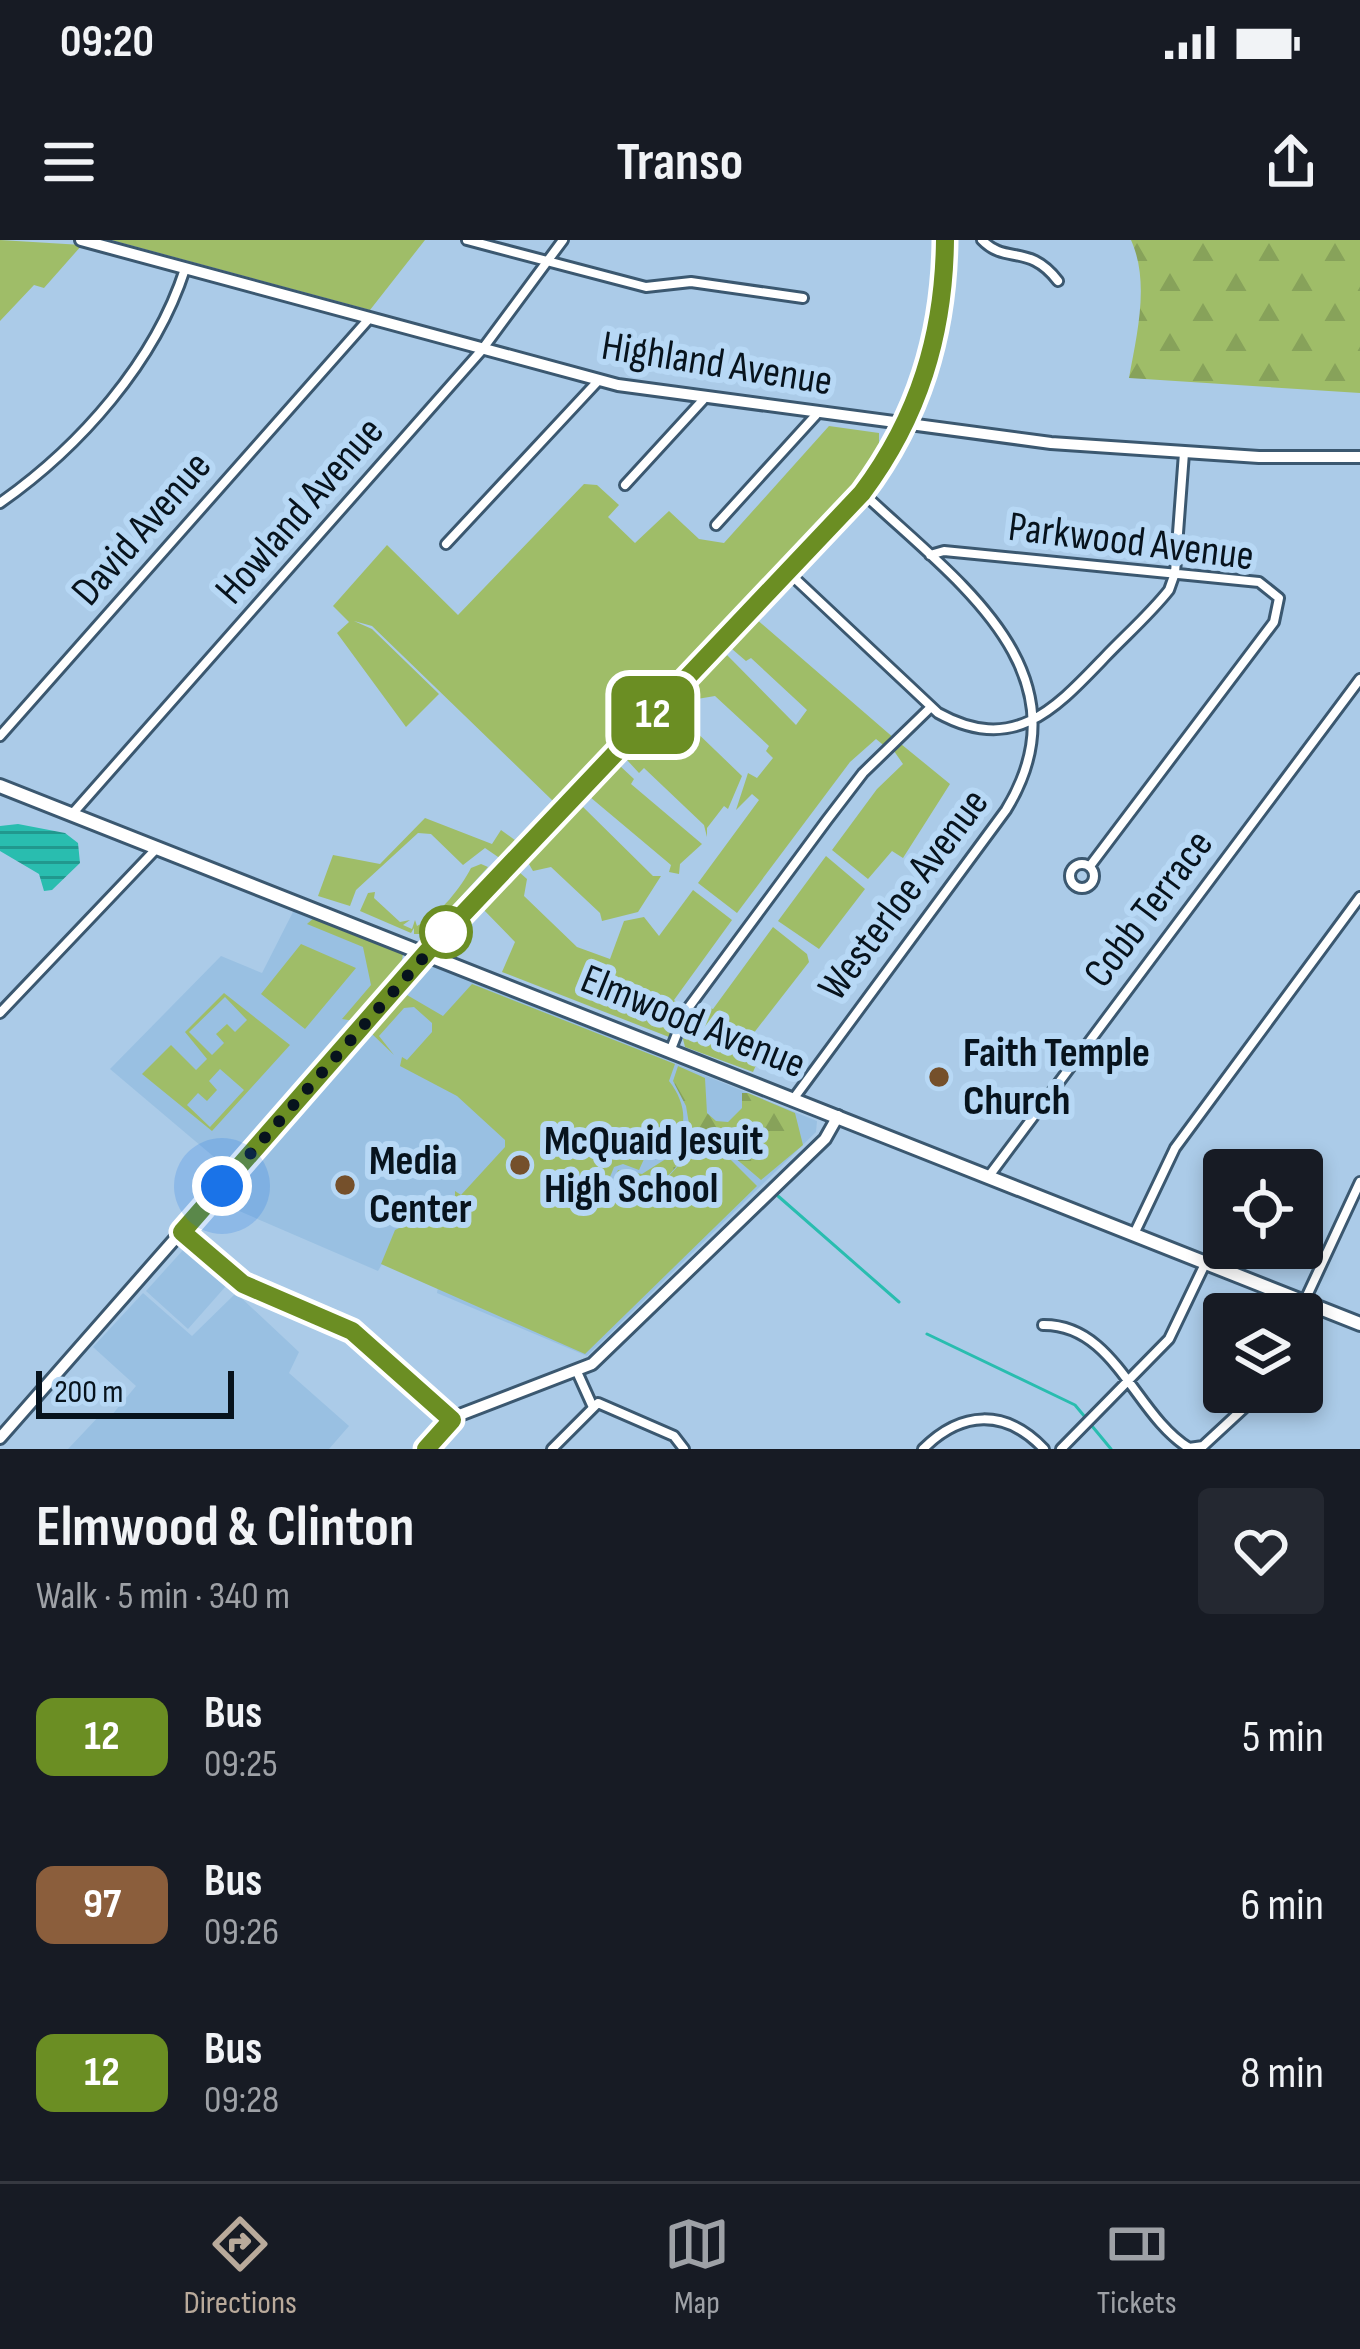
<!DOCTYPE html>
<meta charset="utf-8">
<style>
body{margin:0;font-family:"Sofia Sans Condensed",sans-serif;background:#242831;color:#f1f3f6;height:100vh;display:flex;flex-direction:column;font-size:45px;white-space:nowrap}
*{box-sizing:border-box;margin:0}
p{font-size:39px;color:#9ea1a6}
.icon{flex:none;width:66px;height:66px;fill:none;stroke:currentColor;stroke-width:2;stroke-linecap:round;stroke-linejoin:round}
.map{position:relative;height:1209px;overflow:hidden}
.details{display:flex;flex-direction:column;background:#171b24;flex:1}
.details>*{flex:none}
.badge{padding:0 24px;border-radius:18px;font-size:42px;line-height:78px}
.fabs{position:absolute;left:1203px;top:909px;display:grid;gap:24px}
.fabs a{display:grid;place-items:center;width:120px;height:120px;border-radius:12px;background:#171b24;box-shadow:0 6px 18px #0003;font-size:60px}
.scale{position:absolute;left:36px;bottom:30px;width:198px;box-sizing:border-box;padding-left:12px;border:6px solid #07131d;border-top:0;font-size:33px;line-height:42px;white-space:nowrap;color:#07131d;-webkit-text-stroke:9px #b7d8f5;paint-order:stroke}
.you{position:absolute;width:60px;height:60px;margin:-30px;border:9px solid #fff;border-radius:50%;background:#1a73e8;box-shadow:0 0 0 18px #1a73e833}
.map>.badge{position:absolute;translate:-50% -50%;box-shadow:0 0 0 6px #fff}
.round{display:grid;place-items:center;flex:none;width:126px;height:126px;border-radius:12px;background:#242831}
.summary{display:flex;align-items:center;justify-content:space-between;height:204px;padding:0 36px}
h1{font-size:57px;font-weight:700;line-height:90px}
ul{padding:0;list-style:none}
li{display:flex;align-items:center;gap:36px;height:168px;padding:0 36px}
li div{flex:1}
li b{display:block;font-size:45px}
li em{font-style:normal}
li .badge{min-width:132px;font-weight:700;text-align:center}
.status{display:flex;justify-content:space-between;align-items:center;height:84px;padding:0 60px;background:#171b24;direction:ltr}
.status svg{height:33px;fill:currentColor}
header{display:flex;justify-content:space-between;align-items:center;height:156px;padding:0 36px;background:#171b24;font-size:54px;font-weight:700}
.dock{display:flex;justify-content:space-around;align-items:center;height:168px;border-top:3px solid #363941;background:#171b24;font-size:33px;color:#9ea1a6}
.dock a{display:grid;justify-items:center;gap:6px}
.dock .active{color:#b9aa9b}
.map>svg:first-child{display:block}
</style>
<div class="status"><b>09:20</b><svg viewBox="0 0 49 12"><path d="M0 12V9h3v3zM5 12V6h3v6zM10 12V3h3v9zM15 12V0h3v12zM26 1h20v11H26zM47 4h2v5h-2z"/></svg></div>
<header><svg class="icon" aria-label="menu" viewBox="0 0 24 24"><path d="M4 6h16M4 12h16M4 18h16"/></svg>Transo<svg class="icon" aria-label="share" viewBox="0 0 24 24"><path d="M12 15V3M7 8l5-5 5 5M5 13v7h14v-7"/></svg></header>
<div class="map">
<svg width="1360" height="1209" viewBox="0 0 1360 1209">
<defs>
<pattern id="forest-firs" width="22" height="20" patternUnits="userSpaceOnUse" patternTransform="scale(3)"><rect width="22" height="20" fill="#9fbd68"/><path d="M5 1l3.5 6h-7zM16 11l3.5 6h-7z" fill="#87a25a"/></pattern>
<pattern id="wetland-marsh" width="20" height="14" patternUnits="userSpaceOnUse" patternTransform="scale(3)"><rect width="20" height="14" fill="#9fbd68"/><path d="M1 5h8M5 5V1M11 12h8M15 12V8" fill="none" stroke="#87a25a"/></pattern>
<pattern id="water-rules" width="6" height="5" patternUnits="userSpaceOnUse" patternTransform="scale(3)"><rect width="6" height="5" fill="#29bdaf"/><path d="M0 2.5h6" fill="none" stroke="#21988e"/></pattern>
</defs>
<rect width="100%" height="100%" fill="#abcbe8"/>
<path fill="#99c0e2" d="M295 668 401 712 404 722 227 928 110 829 221 716 262 733Z
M433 725 817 881 816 892 587 1116 437 1053 438 1047 382 1024 378 1031 223 964 406 755 403 752Z
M183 1010 226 1046 188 1089 146 1051Z
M143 1053 192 1096 236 1053 299 1112 289 1133 349 1186 329 1209H68L102 1173 111 1176 136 1146 93 1107Z"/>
<path fill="#9fbd68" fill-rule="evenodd" d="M0 0 82 5 44 48 34 45 0 81Z
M111 0H425L370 70Z
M829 186 879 193V207L863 234 553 561 372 386 354 381 372 389 439 454 406 487 337 393 349 382 333 366 387 305 458 375 584 244 597 245 619 265 608 277 635 303 669 271 699 299 724 303Z
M755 378 895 499 887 508 876 499 850 522 737 673 698 643 759 560 752 554 736 570 748 533 757 538 773 518 766 511 769 506 715 456 697 459 691 450 727 415 796 485 807 470 751 418 746 421 732 409Z
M684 457 693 464 688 484 742 536 728 569 724 566 707 588V597L704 585 644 528 639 533 627 520Z
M901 504 950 544 903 618 892 611 868 639 832 610 877 549 903 524 894 511Z
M619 525 634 539 631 544 702 604 680 624 679 634 669 632 671 625 590 557Z
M580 564 653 636H661L638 672 602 681 600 673 551 627 533 631 526 619Z
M425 578 492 604 501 590 519 603 501 619 485 608 463 625 431 594 418 593 356 650 350 666 318 656 333 615 380 624Z
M826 616 865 649 819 709 778 681Z
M481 624 488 627 427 694H414V688L411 693 360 671 368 653 375 652 374 658 400 682 410 680 403 685 412 689 415 680 417 686C441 674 461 647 471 628Z
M519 632 527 639 524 656 577 707 610 719 624 681 644 677 659 696 693 650 732 680 674 760 682 768 669 797 502 732 515 702 481 667Z
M316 676 403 714 400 730 354 781 342 779 371 745 363 707 307 684Z
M773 687 807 714 809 722 753 794 765 805 753 832 685 807 682 795 694 764 713 769Z
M301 704 356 728 305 789 261 754Z
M472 744 675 824 669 841C695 874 685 909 644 919L639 930 623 924 614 927 606 947 611 959 633 966 644 963 701 901 716 905 757 946 585 1114 381 1024 395 990 424 976 434 983 455 960V951L461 955 505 907V900L457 856 400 826 402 817 407 820 432 792V783L414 767 404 768 379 796 394 815 372 794 407 755 443 776Z
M224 753 290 805 212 891 142 834 171 805 196 830 207 819 185 792ZM225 757 247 780 235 792 227 784 216 794 224 803 212 815 189 792ZM220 829 244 850 210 887 187 865 198 853 207 861 217 850 209 841Z"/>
<path fill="url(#forest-firs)" d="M1131 0H1360V153L1129 138C1137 94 1150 42 1131 0Z
M678 826 705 838 707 873 716 881 728 882 742 868V853H748L795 873 803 905 761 940 721 906 690 890 686 866 673 841Z"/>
<path fill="url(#wetland-marsh)" d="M695 897C689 915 657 953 636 959 626 962 618 954 610 950L618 930 642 934 672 915 686 898Z"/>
<path fill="url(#water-rules)" d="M18 584 65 593 78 603 80 623 52 650 44 651 39 634 0 611V586Z"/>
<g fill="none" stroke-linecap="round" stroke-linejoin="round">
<path stroke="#29bdaf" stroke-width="3" d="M778 956 899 1062
M927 1094 1075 1165 1085 1177
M1092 1186 1111 1209"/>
<defs>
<path id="street" d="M467 0 646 47 691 42 803 58
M982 0C1006 25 1029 3 1058 41
M625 245 703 160
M0 263C80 207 155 122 185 29
M716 285 816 175
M446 304 598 141
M930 315 944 311 1259 342 1279 358 1274 382 1090 626
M788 332 938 473C1014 515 1055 469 1105 417 1126 395 1150 374 1169 350L1175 333 1184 213
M0 496 367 81
M73 573 481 111 563 0
M1070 636a12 12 0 1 1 24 0a12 12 0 1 1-24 0Z
M0 773 157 608
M671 809 686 771 827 580 863 533 931 467
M794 858 1006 570C1092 430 951 337 862 252
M989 936 1360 439
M1134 994 1175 908 1360 657
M1305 1060 1360 942
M1043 1085C1115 1084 1135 1175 1189 1208L1203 1206 1244 1168
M578 1134 592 1165
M552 1209 598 1163 674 1196 684 1209
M923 1209C961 1171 1005 1168 1044 1209
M1061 1209 1169 1099 1205 1024"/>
<path id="secondary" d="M81 0 618 145 1051 203 1259 217H1360
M182 992 238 1040 353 1091 452 1180
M0 1198 427 712 862 252C919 177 944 94 945 0
M426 1209 457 1176 592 1124 825 899 838 876"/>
<path id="primary" d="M0 546 1360 1084"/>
</defs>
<use href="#street" stroke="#3b5870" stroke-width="14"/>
<use href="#secondary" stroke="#3b5870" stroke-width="16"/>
<use href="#primary" stroke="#3b5870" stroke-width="18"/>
<use href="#street" stroke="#fff" stroke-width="8"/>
<use href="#secondary" stroke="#fff" stroke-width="10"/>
<use href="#primary" stroke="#fff" stroke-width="12"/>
</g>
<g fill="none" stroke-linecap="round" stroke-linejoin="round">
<defs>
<path id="line" d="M426 1209 452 1180 352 1091 243 1044 182 992 427 712 862 253C919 177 944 94 945 0"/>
</defs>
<use href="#line" stroke="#fff" stroke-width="27"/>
<use href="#line" stroke="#6b8e23" stroke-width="18"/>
<path stroke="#07131d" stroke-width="12" stroke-dasharray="0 21.6" d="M222 946 446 692"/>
</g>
<circle fill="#fff" stroke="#6b8e23" stroke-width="6" cx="446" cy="692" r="24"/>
<g fill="#75502b" stroke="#b7d8f5" stroke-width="4.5">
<circle cx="939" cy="837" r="12"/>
<circle cx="520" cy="925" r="12"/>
<circle cx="345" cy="945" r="12"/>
</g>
<g text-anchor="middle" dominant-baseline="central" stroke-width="12" stroke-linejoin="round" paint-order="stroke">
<g font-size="42" fill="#07131d" stroke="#b7d8f5">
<text transform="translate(717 124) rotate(9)">Highland Avenue</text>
<text transform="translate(300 271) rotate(-49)">Howland Avenue</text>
<text transform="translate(142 289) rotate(-49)">David Avenue</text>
<text transform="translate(1131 302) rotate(7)">Parkwood Avenue</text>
<text transform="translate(904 655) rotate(-53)">Westerloe Avenue</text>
<text transform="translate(1149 669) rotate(-53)">Cobb Terrace</text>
<text transform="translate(693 782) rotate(22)">Elmwood Avenue</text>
</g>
<g font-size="42" font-weight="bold" fill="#07131d" stroke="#b7d8f5" text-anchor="start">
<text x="963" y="813">Faith Temple<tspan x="963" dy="48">Church</tspan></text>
<text x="544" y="901">McQuaid Jesuit<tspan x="544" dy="48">High School</tspan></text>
<text x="369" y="921">Media<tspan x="369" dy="48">Center</tspan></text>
</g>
</g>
</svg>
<div class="fabs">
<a><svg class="icon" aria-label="locate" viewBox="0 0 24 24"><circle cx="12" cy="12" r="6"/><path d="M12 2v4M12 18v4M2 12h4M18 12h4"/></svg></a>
<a><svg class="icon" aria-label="layers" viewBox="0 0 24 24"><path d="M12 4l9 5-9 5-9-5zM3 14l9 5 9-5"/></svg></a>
</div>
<div class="scale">200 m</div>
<div class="you" style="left:222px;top:946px"></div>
<b class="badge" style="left:653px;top:475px;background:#6b8e23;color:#fff">12</b>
</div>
<section class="details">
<div class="summary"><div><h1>Elmwood &amp; Clinton</h1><p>Walk · 5 min · 340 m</p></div><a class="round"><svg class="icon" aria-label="heart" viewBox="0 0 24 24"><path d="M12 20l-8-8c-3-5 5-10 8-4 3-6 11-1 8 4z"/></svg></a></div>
<ul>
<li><span class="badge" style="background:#6b8e23;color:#fff">12</span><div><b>Bus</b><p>09:25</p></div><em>5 min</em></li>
<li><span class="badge" style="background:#8b5e3c;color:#fff">97</span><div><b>Bus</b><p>09:26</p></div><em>6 min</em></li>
<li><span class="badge" style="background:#6b8e23;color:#fff">12</span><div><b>Bus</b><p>09:28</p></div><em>8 min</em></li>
</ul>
</section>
<nav class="dock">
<a class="active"><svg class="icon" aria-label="directions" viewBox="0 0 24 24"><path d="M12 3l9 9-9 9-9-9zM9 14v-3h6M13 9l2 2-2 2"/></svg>Directions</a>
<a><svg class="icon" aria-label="map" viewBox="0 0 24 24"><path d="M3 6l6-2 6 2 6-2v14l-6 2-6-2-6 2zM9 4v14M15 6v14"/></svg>Map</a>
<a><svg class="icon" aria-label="tickets" viewBox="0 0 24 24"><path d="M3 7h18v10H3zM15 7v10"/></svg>Tickets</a>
</nav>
